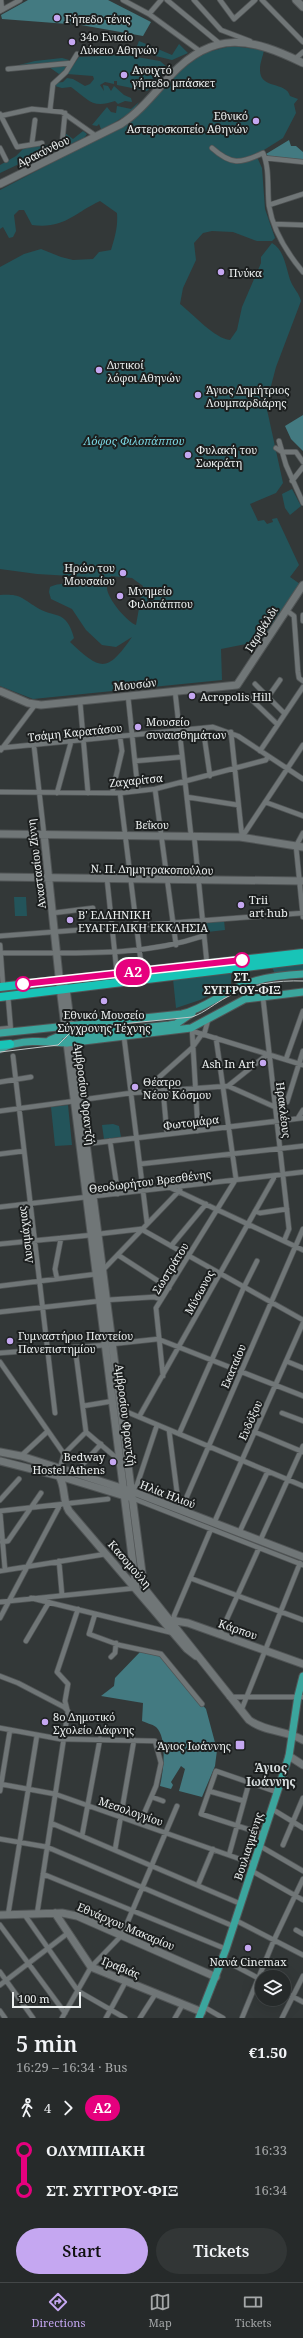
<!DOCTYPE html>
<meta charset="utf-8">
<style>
body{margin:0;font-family:"Noto Serif",serif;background:#323636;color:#f1f3f6;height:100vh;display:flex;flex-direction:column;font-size:15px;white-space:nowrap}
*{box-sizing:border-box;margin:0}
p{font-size:13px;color:#a4a7a8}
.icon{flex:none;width:22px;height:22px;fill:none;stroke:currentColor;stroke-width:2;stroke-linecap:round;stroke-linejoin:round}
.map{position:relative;height:2018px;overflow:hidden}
.side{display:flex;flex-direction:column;background:#262a2a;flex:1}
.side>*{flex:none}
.badge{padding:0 8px;border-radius:13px;font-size:14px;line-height:26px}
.fabs{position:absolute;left:255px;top:1970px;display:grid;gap:8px}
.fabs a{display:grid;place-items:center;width:36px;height:36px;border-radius:50%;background:#262a2a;box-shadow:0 4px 16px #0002,0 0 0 1px #424647;font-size:20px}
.scale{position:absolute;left:12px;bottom:10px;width:69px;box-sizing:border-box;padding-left:4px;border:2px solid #ecf0f0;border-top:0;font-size:11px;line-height:14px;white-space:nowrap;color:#ecf0f0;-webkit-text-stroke:3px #1c1f1f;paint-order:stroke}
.map>.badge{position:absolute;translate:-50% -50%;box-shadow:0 0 0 2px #fff}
.legs{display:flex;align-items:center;gap:6px;height:44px;padding:0 16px;font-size:13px}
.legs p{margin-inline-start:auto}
.head{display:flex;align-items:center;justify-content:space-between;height:68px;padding:0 16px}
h1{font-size:22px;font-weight:600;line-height:30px}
.action{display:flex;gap:8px;margin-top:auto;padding:8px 16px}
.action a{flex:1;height:46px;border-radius:24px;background:#c5a7f1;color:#111;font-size:16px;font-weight:600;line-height:46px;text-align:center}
.action a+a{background:#323636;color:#f1f3f6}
ul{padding:0 16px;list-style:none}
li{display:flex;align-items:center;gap:14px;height:40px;font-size:15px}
li i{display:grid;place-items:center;width:6px;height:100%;margin:0 5px;background:currentColor}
li i::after{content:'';width:10px;height:10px;margin:-5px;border:3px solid;border-radius:50%;background:#262a2a}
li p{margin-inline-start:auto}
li:first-child i{background:linear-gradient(#0000 50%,currentColor 0)}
li:last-child i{background:linear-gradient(currentColor 50%,#0000 0)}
.dock{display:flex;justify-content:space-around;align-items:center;height:56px;border-top:1px solid #424647;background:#262a2a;font-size:11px;color:#a4a7a8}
.dock a{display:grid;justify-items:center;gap:2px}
.dock .on{color:#c5a7f1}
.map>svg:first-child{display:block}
</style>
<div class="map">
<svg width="303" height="2018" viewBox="0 0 303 2018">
<rect width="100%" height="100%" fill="#333838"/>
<path fill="#23545a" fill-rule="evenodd" d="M139 41 172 55 179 44 188 53 172 60 135 51Z
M231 46 264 50C263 56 260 63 260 69 259 90 286 81 290 96L298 99 294 104 296 113 283 138 256 155 262 168 265 209 275 238 272 241H257L233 232 212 231 203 233 194 243 196 260 183 288 180 304C193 314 215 339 230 340L237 330 242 307 261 263V257L272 243C285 250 286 270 291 282 294 289 299 293 301 301L276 367 266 405 283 483 276 493 250 504 258 521 264 520 267 524 273 522 272 519 277 518 299 565 290 577 300 584 261 641 221 649 222 680 33 699 0 686V595C20 594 20 597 36 607 54 619 66 608 74 638L70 642C101 671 107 673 132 637L116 647 102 645 86 630 72 609 51 599 49 592 50 587C62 581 78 586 88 577L37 574 0 569V267L24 254 41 249 61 257 73 260 93 259 99 252 111 250C115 237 118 227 117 213L100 201C74 213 65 229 32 225L24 210H19L14 215 16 231 13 237 9 238 3 227 0 229V190L126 124 145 109 173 76 204 53ZM111 576 132 578 143 586 136 625C127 622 107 598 107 588 107 584 110 580 111 576Z
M125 55 160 61 167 67V71L147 91 117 85V81H114V84L105 82 100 85 104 91 103 85 108 86 111 91 114 86 124 95 131 98 132 102 125 101 118 104 115 101C92 109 89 100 71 87L62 88 55 86 56 83 63 82 67 78 73 79 85 86 90 84 94 79 93 76 67 74 79 57Z
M62 58 69 60 63 72 59 74 49 67 33 64 19 65 35 61Z
M139 102 133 111 104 129H101L99 124 97 126 92 125 107 107 111 112 116 113 117 106 131 109Z
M83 131 87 134 84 138 60 149 36 156 0 173V165L16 156 23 149 33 146 62 145 65 133 73 139Z
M292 489 301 506 290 515 285 508 282 494Z
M14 897H26L27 916H15Z
M224 920 225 930 207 932 206 923Z
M303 963V973L275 974 272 967Z
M231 971V985L200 1000 176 1008 173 979Z
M68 1105 72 1145 55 1146 51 1107Z
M113 1124 119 1126 121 1137 104 1139 102 1125Z"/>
<path fill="#437a81" d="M28 0H108L151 22 143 36 81 25 2 19 1 15Z
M289 140 291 146H296L303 152V160L268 156 266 154Z
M303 415V451L291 439 285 426Z
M140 1652 160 1656 206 1709 217 1750 215 1766 202 1797 179 1791 185 1769 181 1766 171 1782 173 1785 171 1789 160 1786C163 1773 168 1738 156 1727 152 1724 146 1723 142 1721L143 1703 101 1696 114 1686 115 1678Z"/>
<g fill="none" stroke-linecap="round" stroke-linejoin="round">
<defs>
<path id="street" d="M1 0 2 10
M123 0 149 14 201 52
M167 0 219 43
M194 0 221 30 250 41
M220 0 234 19 255 0
M262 0 303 42
M0 11 20 0
M149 14 161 0
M295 59 303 52
M8 69 71 63
M50 110 53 84 66 72 77 54
M0 114 17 147 42 143
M0 116 32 109 62 112 96 136
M32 143 35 120
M62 144 65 113
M0 148 6 160
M212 148C231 165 240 164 263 153 270 169 267 189 269 206 273 230 287 253 303 272
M265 158 303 162
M269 205 303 194
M274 224 303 225
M279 441 286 465 303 503
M276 448 282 452H296L303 462
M292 481 303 467
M286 610 294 616 298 672 299 678 303 681
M303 615V621
M255 684 285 714
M175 691 191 835
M128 696 138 791
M249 697 277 724
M268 697 280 680
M80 701 88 793
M203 728 210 776
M231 732 242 837
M34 746 44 834
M0 748 213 727 238 736 303 779
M1 750 35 705
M260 751 303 687
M135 761 182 757
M155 789 176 945
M0 792 120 793 155 789 266 760 268 756
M57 793 71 742
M112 793 122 751 120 737
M120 793 142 971
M187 797 238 805
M265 802 303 816
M303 833 296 846 303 917
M194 835 207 964
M242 837 303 745
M107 879 117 974
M53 913 93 908
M0 936 303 913
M0 945 3 986
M0 953C68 952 138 958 203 936
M261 980 289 1229 284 1241
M8 996 11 1032
M0 1029 10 1028
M192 1029 198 1131
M192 1031 303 1065
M204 1035 208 1020
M124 1037 147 1223
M13 1056 55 1413
M286 1059 303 1011
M0 1082 31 1077
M228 1086 268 1054
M156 1090V1080L192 1048 202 1034
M163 1090 167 1134
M80 1100 131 1093 228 1086 275 1107
M287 1102 303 1051
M0 1111 75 1101
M298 1118 303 1110
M110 1141 118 1194
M86 1144 303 1118
M0 1154 24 1151
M140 1164 303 1146
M171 1188 303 1250
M0 1207 303 1172
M255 1211 260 1213 287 1209
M98 1234 141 1229 303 1320
M0 1244 92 1235
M171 1246 206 1204
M118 1255 169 1288
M102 1271 180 1190
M57 1279 55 1269 61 1238
M0 1286 97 1274
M106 1300 154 1297 161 1299
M0 1312 100 1301
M112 1344 158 1339 303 1396
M75 1347 86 1432 120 1461
M0 1353 106 1345
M286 1361 303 1368
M0 1362 64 1454
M163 1376 156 1308 236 1179 216 1038
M83 1406 113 1401
M120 1409 303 1486
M282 1413 303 1421
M139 1417 275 1176
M169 1430 178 1500 181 1510
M255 1432 303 1452
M179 1434 244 1287 257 1261
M21 1456 48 1431
M60 1468 64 1454 86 1432
M75 1473 101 1444
M131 1491 137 1485 157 1425
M132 1498 303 1565
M0 1500 19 1479
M181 1510 303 1229
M0 1511 108 1499
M0 1511 5 1570
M214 1523 303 1323
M239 1533 268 1471
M260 1541 303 1446
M2 1542 8 1541 41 1493
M59 1561 62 1595
M0 1571 106 1554
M190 1578 303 1620
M31 1598 173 1633
M0 1602 136 1588
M95 1614 89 1634 119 1645 161 1654 202 1704
M0 1618 60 1505
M175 1621 174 1616 211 1529
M220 1634 259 1548
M26 1641 49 1602
M111 1657 115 1653 116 1643
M0 1676 18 1683 64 1707 68 1711 37 1914
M229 1697H303
M67 1709 65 1701 68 1684 57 1672 78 1609
M241 1711 300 1563
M0 1728 60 1739 155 1741 161 1763 156 1786 140 1823
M0 1784 55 1794 254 1864
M0 1791 10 1730
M209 1791 244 1801
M152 1797 163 1801
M272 1809 303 1828
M51 1823 241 1904
M263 1834 201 1814 216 1771 277 1792
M82 1836 100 1739
M0 1839 47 1847 233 1926
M283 1845 303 1798
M260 1846 303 1871
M115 1850 134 1740
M229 1855 249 1783
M252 1871 303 1900
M43 1874 226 1949
M198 1885 213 1849
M24 1914 78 1991 125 2018
M8 1915 37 1735
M235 1920 303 1955
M0 1925 65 2013
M296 1930 303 1934
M222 1959 262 1980
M0 1972 33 2018
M0 1985 68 1933
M284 1992 303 2002
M204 2007 223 2018
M0 2011 5 2018
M62 2018 91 1967 122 1935 177 1806
M106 2018 126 1981
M140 2018 156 1993
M175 2018 183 2004
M242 2018 274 1940 303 1879
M282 2018 303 1976"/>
<path id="secondary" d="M296 0 303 7
M0 184 121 124C141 111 155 92 171 75 214 29 252 38 303 63
M0 691 28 703 41 705 237 685 303 585
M0 834 240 837 303 847
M44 834 61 995 136 1588
M0 877 303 881
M61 979 66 989 144 1588 249 1720C265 1732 286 1730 303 1740
M0 1452 21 1456 131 1491 303 1557
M0 1461 59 1476 128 1497
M59 1476C66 1487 62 1500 69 1511L187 1649 196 1656
M170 1620 188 1623 303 1664
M289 1756 303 1765
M55 1913 91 1967 202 2012
M0 1915 62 1913 77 1916 216 1977"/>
<path id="primary" d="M0 1033 182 1014C203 1009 218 996 236 988 257 978 280 975 303 974
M50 1040 67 1033 71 1027
M67 1043 72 1036 169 1025 176 1024 192 1013
M0 1049C19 1039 45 1041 67 1043L191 1028 245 999 303 992
M199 2018 226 1949 289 1756 298 1696 303 1676"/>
<path id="highway" d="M0 987 303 953
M0 997 303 960
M0 1045 10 1044"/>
</defs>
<use href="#street" stroke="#515556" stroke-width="6"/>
<use href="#secondary" stroke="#515556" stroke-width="9"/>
<use href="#primary" stroke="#515556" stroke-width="9"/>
<use href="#highway" stroke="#515556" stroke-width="10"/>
<use href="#street" stroke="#707677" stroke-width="4.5"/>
<use href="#secondary" stroke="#707677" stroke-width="7"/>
<use href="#primary" stroke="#3ba59d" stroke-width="7"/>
<use href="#highway" stroke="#18c4b7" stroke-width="8"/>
<path stroke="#c2c7c7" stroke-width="1" d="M0 1052 58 1045 73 1030 80 1028 192 1017C206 1012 215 1003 227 997 250 984 277 980 303 981"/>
</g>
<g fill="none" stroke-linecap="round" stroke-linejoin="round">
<defs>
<path id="line-1" d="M23 984 242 960"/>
</defs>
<use href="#line-1" stroke="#fff" stroke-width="9"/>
<use href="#line-1" stroke="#e6007e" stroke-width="6"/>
</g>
<g fill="#c5a7f1" stroke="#1c1f1f" stroke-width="1.5">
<circle cx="57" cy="18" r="4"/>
<circle cx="72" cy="42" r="4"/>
<circle cx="124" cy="75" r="4"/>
<circle cx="256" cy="121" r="4"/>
<circle cx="221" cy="272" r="4"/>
<circle cx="99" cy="370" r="4"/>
<circle cx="198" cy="395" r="4"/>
<circle cx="188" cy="455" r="4"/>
<circle cx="123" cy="573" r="4"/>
<circle cx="120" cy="596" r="4"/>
<circle cx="192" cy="696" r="4"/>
<circle cx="138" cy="727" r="4"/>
<circle cx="241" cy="905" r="4"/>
<circle cx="70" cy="920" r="4"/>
<circle cx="104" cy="1001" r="4"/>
<circle cx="263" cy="1063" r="4"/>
<circle cx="135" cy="1087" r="4"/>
<circle cx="10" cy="1341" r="4"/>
<circle cx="113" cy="1462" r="4"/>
<circle cx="45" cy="1722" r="4"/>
<rect x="235" y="1740" width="10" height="10" rx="2"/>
<circle cx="248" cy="1948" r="4"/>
</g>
<g fill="#fff" stroke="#e6007e" stroke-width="2">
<circle cx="242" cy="960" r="7"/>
<circle cx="23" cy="984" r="7"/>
</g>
<g text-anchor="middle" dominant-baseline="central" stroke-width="4" stroke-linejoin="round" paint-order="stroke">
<g font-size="11" fill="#ecf0f0" stroke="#1c1f1f" text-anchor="start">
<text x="65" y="18">Γήπεδο τένις</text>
<text x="80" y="36">34ο Ενιαίο<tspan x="80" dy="13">Λύκειο Αθηνών</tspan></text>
<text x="132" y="69">Ανοιχτό<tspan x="132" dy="13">γήπεδο μπάσκετ</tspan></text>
<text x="248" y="115" text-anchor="end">Εθνικό<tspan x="248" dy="13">Αστεροσκοπείο Αθηνών</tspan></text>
<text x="229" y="272">Πνύκα</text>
<text x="107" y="364">Δυτικοί<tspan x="107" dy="13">λόφοι Αθηνών</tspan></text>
<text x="206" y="389">Άγιος Δημήτριος<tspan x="206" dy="13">Λουμπαρδιάρης</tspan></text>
<text x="196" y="449">Φυλακή του<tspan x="196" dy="13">Σωκράτη</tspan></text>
<text x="115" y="567" text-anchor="end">Ηρώο του<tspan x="115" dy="13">Μουσαίου</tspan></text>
<text x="128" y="590">Μνημείο<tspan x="128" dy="13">Φιλοπάππου</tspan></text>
<text x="200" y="696">Acropolis Hill</text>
<text x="146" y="721">Μουσείο<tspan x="146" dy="13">συναισθημάτων</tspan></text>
<text x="249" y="899">Trii<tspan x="249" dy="13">art hub</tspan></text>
<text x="78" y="914">Β' ΕΛΛΗΝΙΚΗ<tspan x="78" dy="13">ΕΥΑΓΓΕΛΙΚΗ ΕΚΚΛΗΣΙΑ</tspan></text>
<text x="104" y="1014" text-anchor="middle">Εθνικό Μουσείο<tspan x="104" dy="13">Σύγχρονης Τέχνης</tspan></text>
<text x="255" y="1063" text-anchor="end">Ash In Art</text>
<text x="143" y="1081">Θέατρο<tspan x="143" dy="13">Νέου Κόσμου</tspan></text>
<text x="18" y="1335">Γυμναστήριο Παντείου<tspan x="18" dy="13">Πανεπιστημίου</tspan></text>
<text x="105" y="1456" text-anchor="end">Bedway<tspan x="105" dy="13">Hostel Athens</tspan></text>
<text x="53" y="1716">8ο Δημοτικό<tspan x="53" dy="13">Σχολείο Δάφνης</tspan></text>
<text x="231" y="1745" text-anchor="end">Άγιος Ιωάννης</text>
<text x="248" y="1961" text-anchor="middle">Νανά Cinemax</text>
</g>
<g font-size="11" fill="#ecf0f0" stroke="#1c1f1f">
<text transform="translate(43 151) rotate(-26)">Αρακύνθου</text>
<text transform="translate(261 629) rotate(-58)">Γαριβάλδι</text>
<text transform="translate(135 684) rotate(-6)">Μουσών</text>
<text transform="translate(75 732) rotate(-6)">Τσάμη Καρατάσου</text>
<text transform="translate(136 780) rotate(-6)">Ζαχαρίτσα</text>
<text x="152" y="824">Βεΐκου</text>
<text transform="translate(36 864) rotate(-97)">Αναστασίου Ζίννη</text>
<text transform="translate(152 869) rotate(1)">Ν. Π. Δημητρακοπούλου</text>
<text transform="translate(85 1094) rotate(83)">Αμβροσίου Φραντζή</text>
<text transform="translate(284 1110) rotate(83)">Ηρακλέους</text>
<text transform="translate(191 1122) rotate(-7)">Φωτομάρα</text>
<text transform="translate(150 1181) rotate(-7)">Θεοδωρήτου Βρεσθένης</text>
<text transform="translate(25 1235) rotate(-97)">Λυσιμάχιας</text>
<text transform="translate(170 1268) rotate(-58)">Σωστράτου</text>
<text transform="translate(199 1292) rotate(-61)">Μύσωνος</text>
<text transform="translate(233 1366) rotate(-67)">Εκαταίου</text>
<text transform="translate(126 1415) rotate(83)">Αμβροσίου Φραντζή</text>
<text transform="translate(250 1420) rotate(-66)">Ευδόξου</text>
<text transform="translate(168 1494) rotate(21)">Ηλία Ηλιού</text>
<text transform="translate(130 1564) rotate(49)">Κασομούλη</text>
<text transform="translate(238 1629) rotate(19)">Κάρπου</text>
<text transform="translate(131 1811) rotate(19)">Μεσολογγίου</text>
<text transform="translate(248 1846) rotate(-72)">Βουλιαγμένης</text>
<text transform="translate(126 1926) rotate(23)">Εθνάρχου Μακαρίου</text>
<text transform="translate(121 1967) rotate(22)">Γραβιάς</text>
</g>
<g font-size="11" font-style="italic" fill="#7bd7e2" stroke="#1c1f1f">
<text x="134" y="440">Λόφος Φιλοπάππου</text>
</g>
<g font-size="11" font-weight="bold" fill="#ecf0f0" stroke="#1c1f1f">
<text x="242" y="976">ΣΤ.<tspan x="242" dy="13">ΣΥΓΓΡΟΥ-ΦΙΞ</tspan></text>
</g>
<g font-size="12" font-weight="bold" fill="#d8dedf" stroke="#1c1f1f">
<text x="271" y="1767">Άγιος<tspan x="271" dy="14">Ιωάννης</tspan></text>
</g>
</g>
</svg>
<div class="fabs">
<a><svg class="icon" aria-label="layers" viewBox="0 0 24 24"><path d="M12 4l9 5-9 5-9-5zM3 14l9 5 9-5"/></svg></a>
</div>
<div class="scale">100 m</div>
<b class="badge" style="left:133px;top:972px;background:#e6007e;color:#fff">Α2</b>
</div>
<section class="side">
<div class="head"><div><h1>5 min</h1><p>16:29 – 16:34 · Bus</p></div><b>€1.50</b></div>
<div class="legs"><svg class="icon" aria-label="walk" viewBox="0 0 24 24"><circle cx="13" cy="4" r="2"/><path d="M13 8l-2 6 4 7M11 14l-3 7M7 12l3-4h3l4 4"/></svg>4<svg class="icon" aria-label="forward" viewBox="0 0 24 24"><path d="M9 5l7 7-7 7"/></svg><b class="badge" style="background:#e6007e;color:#fff">Α2</b></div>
<ul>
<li><i style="color:#e6007e"></i><b>ΟΛΥΜΠΙΑΚΗ</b><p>16:33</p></li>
<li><i style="color:#e6007e"></i><b>ΣΤ. ΣΥΓΓΡΟΥ-ΦΙΞ</b><p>16:34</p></li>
</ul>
<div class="action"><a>Start</a><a>Tickets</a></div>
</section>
<nav class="dock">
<a class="on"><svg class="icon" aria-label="directions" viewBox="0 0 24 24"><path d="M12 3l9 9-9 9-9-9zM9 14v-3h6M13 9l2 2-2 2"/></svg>Directions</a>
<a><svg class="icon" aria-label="map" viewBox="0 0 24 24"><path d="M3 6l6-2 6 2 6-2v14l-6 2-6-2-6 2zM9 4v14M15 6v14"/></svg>Map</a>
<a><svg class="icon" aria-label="tickets" viewBox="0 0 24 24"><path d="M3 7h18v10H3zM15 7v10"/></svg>Tickets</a>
</nav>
